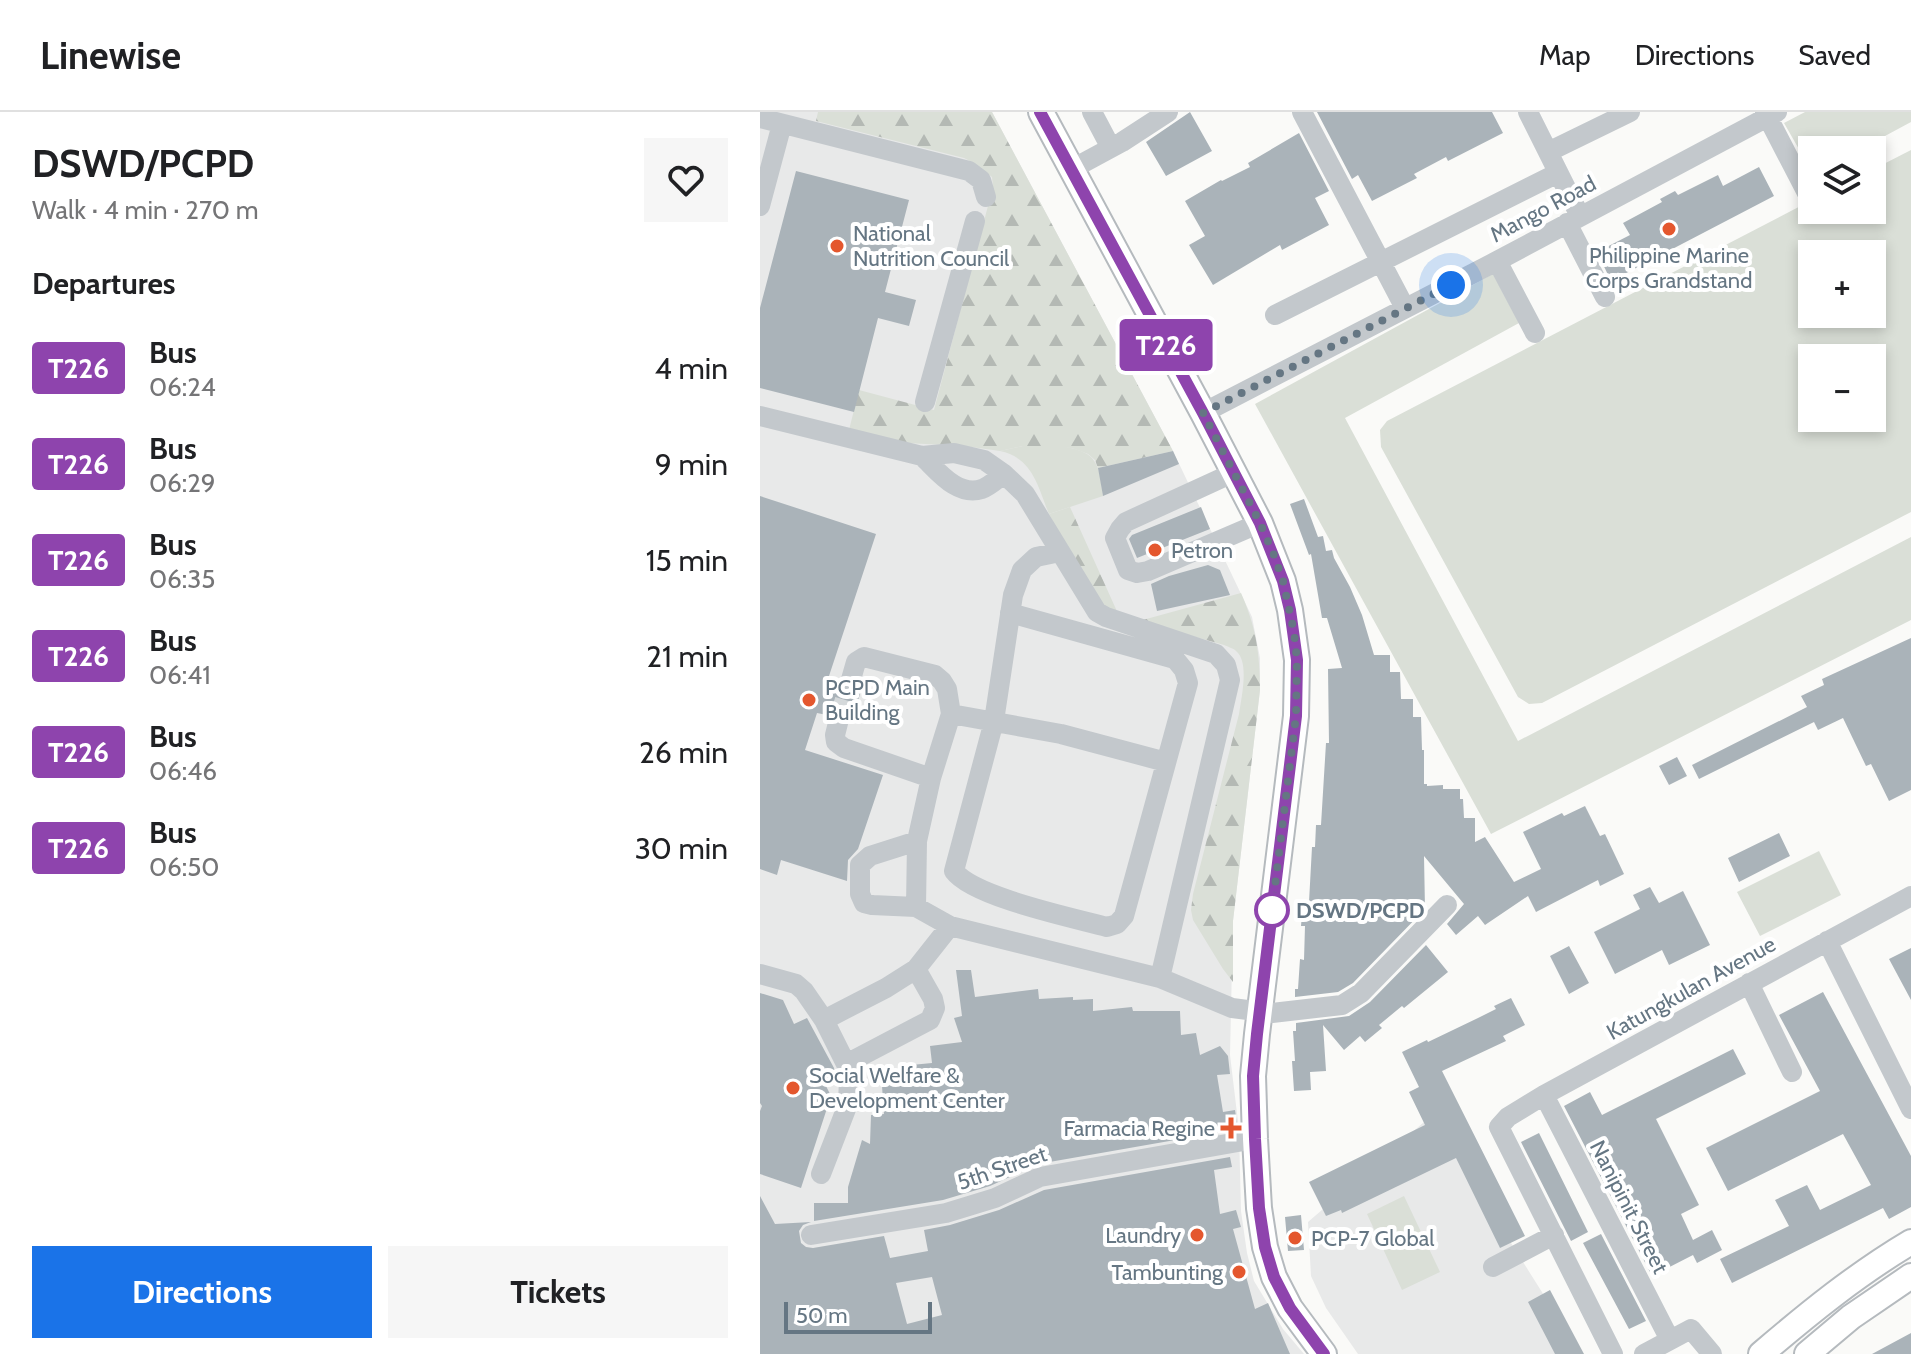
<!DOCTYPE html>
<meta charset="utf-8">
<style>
body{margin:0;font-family:Cabin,sans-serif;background:#f6f6f6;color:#202124;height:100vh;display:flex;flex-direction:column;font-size:30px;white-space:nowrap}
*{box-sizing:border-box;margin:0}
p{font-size:26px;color:#757577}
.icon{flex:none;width:44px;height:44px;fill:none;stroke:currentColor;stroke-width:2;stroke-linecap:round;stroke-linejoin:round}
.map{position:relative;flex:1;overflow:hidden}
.details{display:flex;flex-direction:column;background:#fff;width:760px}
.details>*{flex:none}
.badge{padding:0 16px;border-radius:6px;font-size:28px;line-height:52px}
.controls{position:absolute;left:1038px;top:24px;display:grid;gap:16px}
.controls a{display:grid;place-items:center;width:88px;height:88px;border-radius:0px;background:#fff;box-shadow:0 4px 12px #0003;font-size:40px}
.scale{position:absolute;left:24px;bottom:20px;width:148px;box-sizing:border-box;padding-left:8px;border:4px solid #657683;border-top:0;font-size:22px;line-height:28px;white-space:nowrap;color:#657683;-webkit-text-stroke:6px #fff;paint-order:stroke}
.you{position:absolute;width:40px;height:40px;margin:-20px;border:6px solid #fff;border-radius:50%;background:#1a73e8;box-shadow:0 0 0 12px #1a73e833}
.map>.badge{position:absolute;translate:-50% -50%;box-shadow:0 0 0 4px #fff}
h2{padding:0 32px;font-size:30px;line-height:72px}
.round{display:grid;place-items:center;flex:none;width:84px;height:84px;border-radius:0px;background:#f6f6f6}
.headline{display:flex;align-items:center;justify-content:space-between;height:136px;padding:0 32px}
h1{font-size:38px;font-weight:700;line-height:60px}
.primary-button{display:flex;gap:16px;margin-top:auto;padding:16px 32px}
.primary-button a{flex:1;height:92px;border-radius:0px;background:#1a73e8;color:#fff;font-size:32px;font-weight:700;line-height:92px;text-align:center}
.primary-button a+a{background:#f6f6f6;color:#202124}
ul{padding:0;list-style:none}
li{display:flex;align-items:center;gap:24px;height:96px;padding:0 32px}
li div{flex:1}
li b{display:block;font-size:30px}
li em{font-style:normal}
li .badge{min-width:88px;font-weight:700;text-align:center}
header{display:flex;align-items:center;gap:48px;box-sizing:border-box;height:112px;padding:0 40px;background:#fff;border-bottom:2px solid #e0e0e0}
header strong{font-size:38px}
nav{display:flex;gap:44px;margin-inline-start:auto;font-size:28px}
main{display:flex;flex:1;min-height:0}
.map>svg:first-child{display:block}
</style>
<header>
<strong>Linewise</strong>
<nav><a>Map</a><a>Directions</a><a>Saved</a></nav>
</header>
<main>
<section class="details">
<div class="headline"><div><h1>DSWD/PCPD</h1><p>Walk · 4 min · 270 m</p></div><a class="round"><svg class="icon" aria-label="heart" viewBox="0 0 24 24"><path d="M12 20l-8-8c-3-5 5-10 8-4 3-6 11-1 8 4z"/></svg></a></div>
<h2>Departures</h2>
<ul>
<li><span class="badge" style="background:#8e44ad;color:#fff">T226</span><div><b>Bus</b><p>06:24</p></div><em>4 min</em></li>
<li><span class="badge" style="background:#8e44ad;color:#fff">T226</span><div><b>Bus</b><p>06:29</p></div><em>9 min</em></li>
<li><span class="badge" style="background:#8e44ad;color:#fff">T226</span><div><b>Bus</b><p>06:35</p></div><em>15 min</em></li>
<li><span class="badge" style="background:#8e44ad;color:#fff">T226</span><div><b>Bus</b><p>06:41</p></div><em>21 min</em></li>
<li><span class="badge" style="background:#8e44ad;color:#fff">T226</span><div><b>Bus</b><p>06:46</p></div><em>26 min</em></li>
<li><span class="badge" style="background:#8e44ad;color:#fff">T226</span><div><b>Bus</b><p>06:50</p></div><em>30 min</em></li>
</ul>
<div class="primary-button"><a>Directions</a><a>Tickets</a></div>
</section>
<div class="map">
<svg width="1151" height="1242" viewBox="0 0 1151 1242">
<defs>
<pattern id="forest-firs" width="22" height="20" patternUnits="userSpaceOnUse" patternTransform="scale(2)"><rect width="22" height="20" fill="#dadfd7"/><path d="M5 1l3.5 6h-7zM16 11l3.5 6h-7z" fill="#b4b9b4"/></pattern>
</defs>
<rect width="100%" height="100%" fill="#fafaf8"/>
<path fill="#e8e9e9" d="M0 0H232L413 339 492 505 500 546V578L473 809 470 943 479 1018 481 1099 487 1141 494 1169 523 1217 544 1242H0Z
M671 1004 821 1242H598L566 1196 551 1164 548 1110Z"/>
<path fill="#dadfd7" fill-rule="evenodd" d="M1045 0H1151V10L1099 38H1052V60L1024 11Z
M1151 38V400L782 591 769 592 758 585 621 335 620 318 627 309 1052 88V98H1112V58ZM1052 142H1112V202H1052ZM1052 246H1112V306H1052Z
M733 162 759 211 585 306 758 629 1151 425V508L731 722 495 292Z
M263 334C283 334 326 330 336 352 341 361 341 374 343 384L289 402C278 375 273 346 240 339Z
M1059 739 1081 783 1000 824 977 780Z
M644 1084 680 1160 642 1178 607 1102Z"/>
<path fill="url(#forest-firs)" d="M58 0H232L413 339 338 356 335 348 328 342 312 336 263 334 240 339 204 334 146 331 89 318 99 278 174 298 233 75 232 65 214 51 204 46 56 9Z
M310 395 360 506 343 495 323 467 289 402Z
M481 481C496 515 500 541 500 578L473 809V870L463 857 433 808 431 798 433 782 479 602C481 587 490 550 476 539 475 537 466 534 464 533L379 509Z"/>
<path fill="#aab3b9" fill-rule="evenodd" d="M430 0 452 39 406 64 386 30Z
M557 0H732L743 21 688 49 686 45 654 62 657 66 612 89 598 63 592 67Z
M539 21 569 79 555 86 569 113 522 138 520 133 453 173 429 133 445 124 425 89 461 68 462 69 490 55 488 51Z
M999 55 1014 84 851 169 837 140 870 123 863 111 902 90 900 87 915 79 918 83 958 63 963 74Z
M36 59 149 88 125 180 156 188 149 214 118 206 94 300 0 276V196Z
M413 339 419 352 343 384 338 356Z
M0 384 116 422 69 564 78 567V575L86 583H94L102 576 92 607 89 598 81 594 70 597 67 603 57 601 45 638 123 663 98 737 88 748 87 769 21 748 17 763 0 757Z
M544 387 558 425 563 424 566 439 572 438 574 446 590 475 602 503 614 543H630V560H640L641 587H653V605H661L662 638H664V672H667V674L683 673V677H700V687H703L704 706H715V730L725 725 754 770 781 757 763 720 802 701 804 704 825 694 840 724 845 722 864 762 840 774 838 768 776 800 768 784 725 813 718 804 696 823 687 812 704 792 664 744 665 797 593 871 578 880 535 885V877H538L540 847 544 848 545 814H541L543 790H549L552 735H555L556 713H561L566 631H569L568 557 582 556 567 506H562L551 442 549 443 530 392Z
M441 395 450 417 377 446 369 427 372 423Z
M448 453 460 458 470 483 397 499 391 472 409 464Z
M1151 526V678L1129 689 1111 652 1106 654 1083 606 1058 618 1054 610 939 667 932 653 1047 595 1041 584 1064 573 1062 567Z
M917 645 927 664 909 673 899 654Z
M1019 721 1030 744 979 770 968 746Z
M890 775 899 791 923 779 950 833 909 853 902 838 855 862 834 820 880 797 873 783Z
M666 833 688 860 644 896 642 894 619 913 622 916 605 930 600 924 584 938 563 913 566 959 550 960 551 978 534 979 532 949H535L533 919H536V911L589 904 610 890Z
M809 834 829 871 809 882 790 844Z
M1151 836V888L1129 847Z
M196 858H211L215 885 278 877 279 887 313 885V888L333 887V899L372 895 373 899H420L421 923 436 921 440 943 460 934 468 944 470 962 457 963 463 1000 475 998 478 1017 278 1052 230 1074 183 1088 54 1109V1091H88V1075L102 1028 110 1032 111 1003 124 1002 122 974 143 972 141 954 172 951 170 934 202 930 194 906 202 904Z
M1063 880 1151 1044V1095L1129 1107 1123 1096 972 1171 960 1147 1029 1114 1015 1088 1047 1073 1060 1098 1111 1073 1083 1022 968 1079 946 1036 1060 979 1019 903Z
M0 881 23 888 34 912 47 906 74 956 75 962 63 968 71 984 41 1076 0 1062V999L2 994 0 991Z
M751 886 765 913 743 924 746 929 682 959 765 1124 740 1136 696 1046 582 1101 581 1098 566 1104 549 1070 665 1013 649 980 659 975 642 940 667 928 668 930 718 906 736 897 734 894Z
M973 937 986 962 896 1007 939 1093 921 1102 933 1128 952 1118 962 1138 937 1151 933 1143 892 1164 804 994 830 980 842 1003Z
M779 1021 828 1120 811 1129 761 1030Z
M470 1045 472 1055 454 1058 460 1102 476 1098 481 1115 473 1117 495 1197 508 1191 530 1242H0V1084L15 1112 51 1110 43 1113 39 1119 41 1131 46 1135 53 1136 124 1124 130 1146 168 1139 164 1118 190 1113 239 1098 284 1078ZM172 1165 182 1203 147 1212 136 1171Z
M541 1103 544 1138 528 1139 525 1105Z
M841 1122 886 1209 869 1217 823 1131Z
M790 1178 824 1242H795L768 1190Z
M1151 1221V1242H1112Z"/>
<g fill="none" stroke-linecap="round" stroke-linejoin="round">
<path stroke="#d5d9db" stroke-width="20" stroke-dasharray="20 10" stroke-linecap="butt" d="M79 607 90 571"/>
<defs>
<path id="major" d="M281 0 443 301 500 411 523 469 530 498 537 548 536 604 497 922 493 964 495 1027 499 1096 505 1135 514 1165 530 1196 564 1242
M1001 1242C1049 1201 1097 1162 1151 1130
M1047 1242 1091 1205 1151 1164"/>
</defs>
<use href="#major" stroke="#b5babe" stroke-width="28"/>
<path stroke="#c3c8cc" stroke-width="20" d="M332 0 351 36
M542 0 645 196
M768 0 820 104
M1005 0 1047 81
M0 6 209 59 221 68 226 85
M788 40 870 0
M312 57 362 30 408 0
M0 94 22 12
M807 111 845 185
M737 149 775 221
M515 203 798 61
M165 290 215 109
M443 301 737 149 1017 0
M0 304 162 344 194 341 224 348 244 362 265 382 337 500 346 505 456 542 466 553 470 568 400 866 472 896 512 901 582 893 601 881 687 793
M162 344C178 359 197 385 222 377 230 374 237 367 244 362
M475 360 366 410 360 417 355 426 368 458 377 461 388 459 500 411
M250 501 415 547 424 558 428 571 364 804 357 812 347 815C314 806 213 785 194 759L234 609 253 483 262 458 276 445 300 440
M90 571 96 550 104 545 175 563 182 569 187 577 191 602 171 666 157 729 156 795 190 814 400 866
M191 602 301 622 406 650
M79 607 75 623 76 630 84 636 171 666
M156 795 112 793 104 791 100 782V753L110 744 157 729
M1067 829 1151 997
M156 857 190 814
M0 862 36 872 44 879 64 908 86 952 89 967 88 992 61 1062
M989 871 1032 960
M64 908 126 876 156 857 173 887 175 896 170 908 86 952
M784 983 910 1228
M51 1123 186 1101 235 1086 280 1065 495 1027
M733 1155 794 1123
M853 1242 739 1015 748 1005 784 983 1151 784
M884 1242 931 1217 952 1242"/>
<use href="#major" stroke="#fff" stroke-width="24"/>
</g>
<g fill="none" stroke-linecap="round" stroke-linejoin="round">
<defs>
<path id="line" d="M280 0 443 301 500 411 523 469 530 498 537 548 536 604 497 922 493 964 495 1027 499 1096 505 1135 514 1165 530 1196 564 1242"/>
</defs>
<use href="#line" stroke="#fff" stroke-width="18"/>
<use href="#line" stroke="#8e44ad" stroke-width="12"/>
<path stroke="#657683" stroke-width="8" stroke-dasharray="0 14.4" d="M512 798 536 604 537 548 534 520 523 469 514 443 500 411 443 301 691 173"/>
</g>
<g fill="#e4572e" stroke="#fff" stroke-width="3">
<circle cx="909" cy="117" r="8"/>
<circle cx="77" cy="134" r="8"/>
<circle cx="395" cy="438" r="8"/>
<circle cx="49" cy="588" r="8"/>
<circle cx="33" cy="976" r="8"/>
<path d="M467 1004h8v8h8v8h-8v8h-8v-8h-8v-8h8z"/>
<circle cx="437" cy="1123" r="8"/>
<circle cx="535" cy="1126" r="8"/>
<circle cx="479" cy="1160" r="8"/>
</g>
<circle fill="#fff" stroke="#8e44ad" stroke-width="4" cx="512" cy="798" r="16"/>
<g text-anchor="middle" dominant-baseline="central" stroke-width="8" stroke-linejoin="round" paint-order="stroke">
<g font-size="22" fill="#657683" stroke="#fff">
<text transform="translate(783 97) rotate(-28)">Mango Road</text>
<text transform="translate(931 876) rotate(-29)">Katungkulan Avenue</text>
<text transform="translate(242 1056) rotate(-19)">5th Street</text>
<text transform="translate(869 1095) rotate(63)">Nanipinit Street</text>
</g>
<g font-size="22" fill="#657683" stroke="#fff" text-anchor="start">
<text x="93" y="121">National<tspan x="93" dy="25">Nutrition Council</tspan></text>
<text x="909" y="143" text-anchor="middle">Philippine Marine<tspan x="909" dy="25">Corps Grandstand</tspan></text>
<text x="411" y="438">Petron</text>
<text x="65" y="575">PCPD Main<tspan x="65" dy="25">Building</tspan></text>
<text x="49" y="963">Social Welfare &amp;<tspan x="49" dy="25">Development Center</tspan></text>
<text x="455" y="1016" text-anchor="end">Farmacia Regine</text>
<text x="421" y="1123" text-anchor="end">Laundry</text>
<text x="551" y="1126">PCP-7 Global</text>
<text x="463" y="1160" text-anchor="end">Tambunting</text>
</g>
<g font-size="22" font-weight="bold" fill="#657683" stroke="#fff" text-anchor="start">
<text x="536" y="798">DSWD/PCPD</text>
</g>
</g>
</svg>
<div class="controls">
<a><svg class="icon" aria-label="layers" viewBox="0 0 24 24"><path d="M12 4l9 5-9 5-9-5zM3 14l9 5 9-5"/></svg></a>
<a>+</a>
<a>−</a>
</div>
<div class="scale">50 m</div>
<div class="you" style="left:691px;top:173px"></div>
<b class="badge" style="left:406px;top:233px;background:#8e44ad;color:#fff">T226</b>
</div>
</main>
